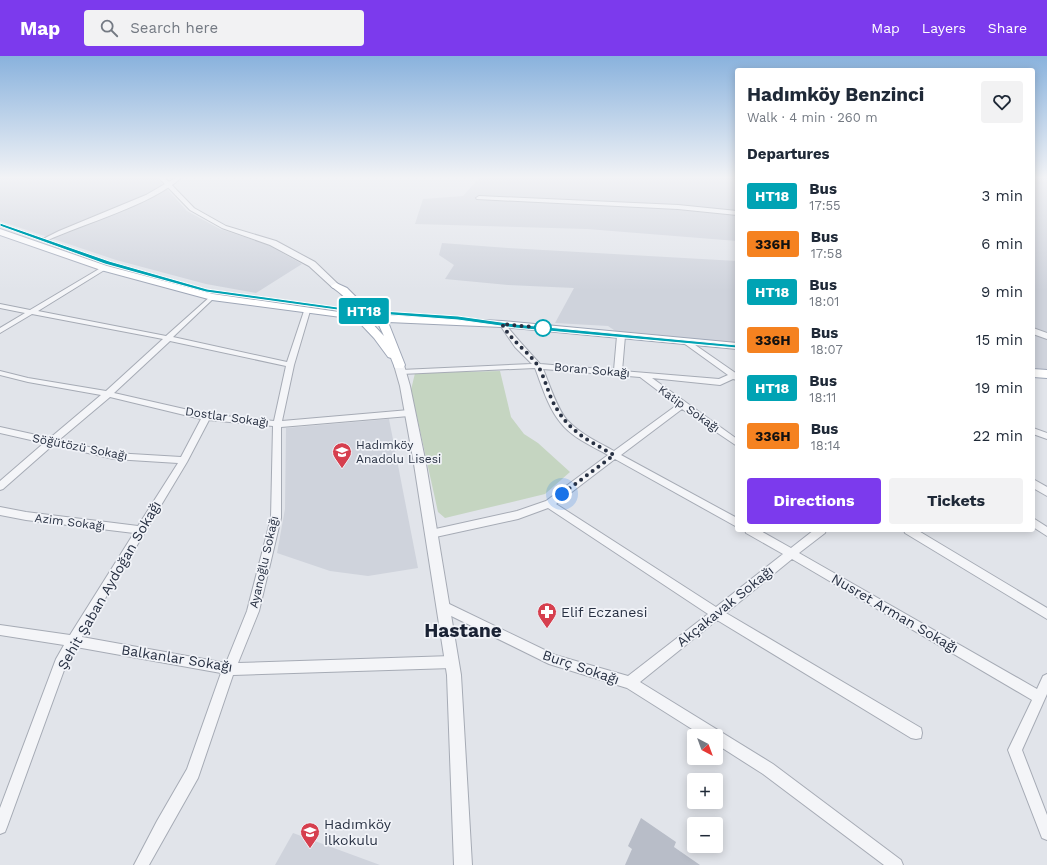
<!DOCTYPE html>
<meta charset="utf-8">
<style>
body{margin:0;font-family:"Work Sans",sans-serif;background:#f2f2f3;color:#1f2937;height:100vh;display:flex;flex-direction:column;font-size:15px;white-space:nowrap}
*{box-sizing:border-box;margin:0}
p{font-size:13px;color:#747a83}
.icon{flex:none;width:22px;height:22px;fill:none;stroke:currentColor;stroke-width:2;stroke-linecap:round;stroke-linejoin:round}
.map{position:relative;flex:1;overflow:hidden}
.sheet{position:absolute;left:735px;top:12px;width:300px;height:464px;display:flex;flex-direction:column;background:#fff;border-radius:4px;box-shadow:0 2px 10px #0003}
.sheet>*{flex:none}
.badge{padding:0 8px;border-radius:3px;font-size:14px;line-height:26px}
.needle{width:26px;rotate:139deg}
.tools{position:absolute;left:687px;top:673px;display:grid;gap:8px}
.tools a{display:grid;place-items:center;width:36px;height:36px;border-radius:4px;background:#fff;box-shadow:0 2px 10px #0003;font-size:20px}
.you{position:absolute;width:20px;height:20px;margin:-10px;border:3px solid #fff;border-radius:50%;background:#1a73e8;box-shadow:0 0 0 6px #1a73e833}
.map>.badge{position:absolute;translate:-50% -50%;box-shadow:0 0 0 2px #fff}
h2{padding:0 12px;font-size:15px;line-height:36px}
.round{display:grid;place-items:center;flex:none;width:42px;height:42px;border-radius:4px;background:#f2f2f3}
.overview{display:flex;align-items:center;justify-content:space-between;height:68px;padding:0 12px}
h1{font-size:19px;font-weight:700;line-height:30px}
.action{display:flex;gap:8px;margin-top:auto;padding:8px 12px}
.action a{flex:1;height:46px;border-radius:4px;background:#7c3aed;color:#fff;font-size:16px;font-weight:700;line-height:46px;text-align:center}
.action a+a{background:#f2f2f3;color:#1f2937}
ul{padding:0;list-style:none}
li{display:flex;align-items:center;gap:12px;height:48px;padding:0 12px}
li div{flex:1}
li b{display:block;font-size:15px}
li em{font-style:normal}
li .badge{min-width:44px;font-weight:700;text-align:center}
header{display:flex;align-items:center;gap:24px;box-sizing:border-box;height:56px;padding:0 20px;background:#7c3aed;color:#fff}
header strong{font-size:19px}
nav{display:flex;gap:22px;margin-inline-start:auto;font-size:14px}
.search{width:280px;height:36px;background:#f2f2f3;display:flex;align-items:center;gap:10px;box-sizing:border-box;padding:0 14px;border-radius:4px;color:#747a83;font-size:15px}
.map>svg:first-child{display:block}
</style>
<header>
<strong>Map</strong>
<div class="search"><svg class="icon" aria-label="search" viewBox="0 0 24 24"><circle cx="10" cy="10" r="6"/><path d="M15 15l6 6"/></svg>Search here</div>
<nav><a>Map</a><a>Layers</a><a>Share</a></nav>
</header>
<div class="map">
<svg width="1047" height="809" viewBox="0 0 1047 809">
<rect width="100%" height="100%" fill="#e1e4ea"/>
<path fill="#cfd3dc" d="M0 121H156L187 155 220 173 266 188 302 208 256 237 206 228 116 204 0 165Z
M480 121H638L674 122 737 121V185L587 173 415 168 423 143 463 140Z
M1033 121H1047V317L1033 316Z
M442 187 508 192 737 205V289L617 276 608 270 555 267 574 232 508 229 445 223 454 209 439 199Z
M389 363 418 512 368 520 330 515 277 497 285 453 286 372Z
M293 777 380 809H275Z"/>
<path fill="#c5d5c1" d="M500 315 511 361 524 378 538 387 570 416 545 438 445 462 438 456 411 334 415 317Z"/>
<path fill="#b8bdc8" d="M641 762 676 786 674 791 700 809H625L632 793 628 790Z"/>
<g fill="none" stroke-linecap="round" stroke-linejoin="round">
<defs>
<path id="minor" d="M177 121H182C152 149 85 167 46 185L41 184 59 175 146 139Z
M479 140 678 149 737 155V159L678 153 477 143 476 142Z
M104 210 107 212 106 213 38 255 166 280 212 239 215 241 214 242 173 281 287 306 304 255 305 254H309L310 255 294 309 282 365 409 354 413 357 409 360 281 371V462L259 555 238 607 452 600 456 602 458 606 456 610 452 612 233 619 198 722 149 809H134L157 765 187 713 221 617 76 591 67 606 7 771 5 776 0 778V752L56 603 64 589 0 579V569L70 579 134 477 26 464 0 459V451L26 456 138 470 178 407 114 403 53 389 3 433 0 434V425L44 387 0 377V371L50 382 101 339 28 326 0 319V315L28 322 106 335 163 283 32 258 0 277V272L25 257 0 252V248L30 254ZM170 285 286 310 274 365 206 358 114 337ZM110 341 201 363 181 401 114 397 59 384ZM209 364 273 370 271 462 247 555 226 607 82 581 187 406Z
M502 266 504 267 521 287 540 308 614 314 617 280 621 278 625 280 622 315 719 323 728 319 685 288 684 286 688 284 737 318V324L733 323 720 329 652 322 737 383V390L682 353 621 399 737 462V471L615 403 556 448 716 551 783 498 746 477 745 474H759L791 492 814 474H826L825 477 799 497 1037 633 1043 620 1047 618V638L1022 694 1047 759V784L1042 782 1008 694 1032 644 792 503 726 557 921 672 922 677 921 682 916 683 911 682 717 564 640 626 773 708 901 804 903 809H884L763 718 716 688V680H703L627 632 549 608 439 554 437 550 439 546 443 545 555 599 628 620 708 558 548 452 518 463 431 482 427 481 426 478 427 475 431 474 517 455 546 445 608 399C592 390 571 381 560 366 548 351 542 330 535 312L401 318 397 316 401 314 532 308 515 291 500 269V267ZM543 313 640 321 677 349 614 395C598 386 580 378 567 364 557 353 549 327 543 313Z
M1033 372 1047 377V383L1033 378Z
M1033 423 1047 431V440L1033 432Z
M1033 462 1047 471V480L1033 471Z
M904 474H917L1047 552V563L905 477Z"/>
<path id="tertiary" d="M158 121H164L194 152 226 170 276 185 315 206 340 230 339 232H333L309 210 270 189 222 172 190 154Z
M1033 272 1047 277V283L1033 278Z
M399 306 404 309 410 330 426 408 461 619 472 809H454L447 619 414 408 400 330 394 309Z"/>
<path id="primary" d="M0 173 107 210 213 238 339 256H358L366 258C356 252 349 245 341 238 338 235 334 233 331 230L336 227 347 232 361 246 383 259 502 265 737 287V293L502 271 388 266 405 309 403 312H395L391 302 388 301 374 282 356 263 212 244 101 214 0 179ZM369 264 377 265 384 280 382 278Z
M1033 313 1047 314V322L1033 321Z"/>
</defs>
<use href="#minor" stroke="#a6abb5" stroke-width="2"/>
<use href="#tertiary" stroke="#a6abb5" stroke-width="2"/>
<use href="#primary" stroke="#9fa7b7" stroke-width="2"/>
<use href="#minor" fill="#f4f5f8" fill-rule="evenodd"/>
<use href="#tertiary" fill="#f4f5f8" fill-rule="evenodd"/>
<use href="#primary" fill="#fff" fill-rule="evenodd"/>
</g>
<linearGradient id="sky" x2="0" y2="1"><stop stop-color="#89b2dd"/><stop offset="0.52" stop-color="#f2f3f6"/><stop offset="1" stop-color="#f2f3f6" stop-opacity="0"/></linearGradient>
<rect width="1047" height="234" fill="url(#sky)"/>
<path fill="#00a3b4" stroke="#fff" d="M0 167 109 205 207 233 352 253 458 260 515 268 737 289 740 290 737 292 515 272 458 264 352 256 206 236 105 208 0 170Z"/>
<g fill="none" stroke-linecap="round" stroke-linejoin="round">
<path stroke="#283143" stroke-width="4" stroke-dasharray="0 7.2" d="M543 272 502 268C511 285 529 296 538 310 544 320 547 333 552 344 567 375 586 383 614 399L562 438"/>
</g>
<defs>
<symbol id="school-pin" viewBox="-11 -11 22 30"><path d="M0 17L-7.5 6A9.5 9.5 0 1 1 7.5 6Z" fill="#d63f4e" stroke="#f1f3f8"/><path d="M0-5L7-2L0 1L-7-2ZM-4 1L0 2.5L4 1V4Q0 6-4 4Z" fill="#fff"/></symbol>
<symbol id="pharmacy-pin" viewBox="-11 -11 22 30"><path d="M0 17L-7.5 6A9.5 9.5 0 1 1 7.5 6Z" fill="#d63f4e" stroke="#f1f3f8"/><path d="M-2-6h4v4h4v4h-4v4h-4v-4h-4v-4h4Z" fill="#fff"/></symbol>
</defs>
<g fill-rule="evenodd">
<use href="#school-pin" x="331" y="385" width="22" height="30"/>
<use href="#pharmacy-pin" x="536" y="545" width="22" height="30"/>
<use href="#school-pin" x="299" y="765" width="22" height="30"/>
</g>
<circle fill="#fff" stroke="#00a3b4" stroke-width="2" cx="543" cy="272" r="8"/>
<g text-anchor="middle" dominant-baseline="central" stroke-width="3.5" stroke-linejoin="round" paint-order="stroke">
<g font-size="12" fill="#283143" stroke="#f1f3f8">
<text transform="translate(592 314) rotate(5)">Boran Sokağı</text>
<text transform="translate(689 353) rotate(35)">Katip Sokağı</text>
<text transform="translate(227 361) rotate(8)">Dostlar Sokağı</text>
<text transform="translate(80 391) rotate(11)">Söğütözü Sokağı</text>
<text transform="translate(70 466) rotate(7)">Azim Sokağı</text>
<text transform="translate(264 506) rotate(-77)">Ayanoğlu Sokağı</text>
</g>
<g font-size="12" fill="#283143" stroke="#f1f3f8" text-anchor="start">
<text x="356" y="389">Hadımköy<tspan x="356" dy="14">Anadolu Lisesi</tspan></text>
</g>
<g font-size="14" fill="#283143" stroke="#f1f3f8">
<text transform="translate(109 529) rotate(-60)">Şehit Şaban Aydoğan Sokağı</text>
<text transform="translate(725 550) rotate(-39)">Akçakavak Sokağı</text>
<text transform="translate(895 557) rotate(30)">Nusret Arman Sokağı</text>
<text transform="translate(177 602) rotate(9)">Balkanlar Sokağı</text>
<text transform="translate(581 611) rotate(19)">Burç Sokağı</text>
</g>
<g font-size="14" fill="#283143" stroke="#f1f3f8" text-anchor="start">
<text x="561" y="556">Elif Eczanesi</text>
<text x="324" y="768">Hadımköy<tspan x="324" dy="16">İlkokulu</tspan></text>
</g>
<g font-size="19" font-weight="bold" fill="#1a2234" stroke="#f1f3f8">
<text x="463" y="574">Hastane</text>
</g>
</g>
</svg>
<div class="tools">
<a><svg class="needle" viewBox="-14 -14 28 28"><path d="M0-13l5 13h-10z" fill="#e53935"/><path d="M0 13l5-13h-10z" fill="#747a83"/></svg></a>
<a>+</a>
<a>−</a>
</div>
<div class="you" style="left:562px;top:438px"></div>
<b class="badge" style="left:364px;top:255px;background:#00a3b4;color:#fff">HT18</b>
<section class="sheet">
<div class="overview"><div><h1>Hadımköy Benzinci</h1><p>Walk · 4 min · 260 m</p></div><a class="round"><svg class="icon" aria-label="heart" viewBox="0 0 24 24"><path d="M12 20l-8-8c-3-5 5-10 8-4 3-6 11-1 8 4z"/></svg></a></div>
<h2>Departures</h2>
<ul>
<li><span class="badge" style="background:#00a3b4;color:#fff">HT18</span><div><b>Bus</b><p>17:55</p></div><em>3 min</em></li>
<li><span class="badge" style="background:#f58220;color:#111">336H</span><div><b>Bus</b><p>17:58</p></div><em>6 min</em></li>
<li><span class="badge" style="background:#00a3b4;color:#fff">HT18</span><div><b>Bus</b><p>18:01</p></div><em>9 min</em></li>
<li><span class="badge" style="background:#f58220;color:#111">336H</span><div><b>Bus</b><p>18:07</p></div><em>15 min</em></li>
<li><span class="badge" style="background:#00a3b4;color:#fff">HT18</span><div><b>Bus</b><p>18:11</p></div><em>19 min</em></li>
<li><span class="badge" style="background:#f58220;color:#111">336H</span><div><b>Bus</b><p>18:14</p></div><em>22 min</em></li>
</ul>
<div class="action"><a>Directions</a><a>Tickets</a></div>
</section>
</div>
